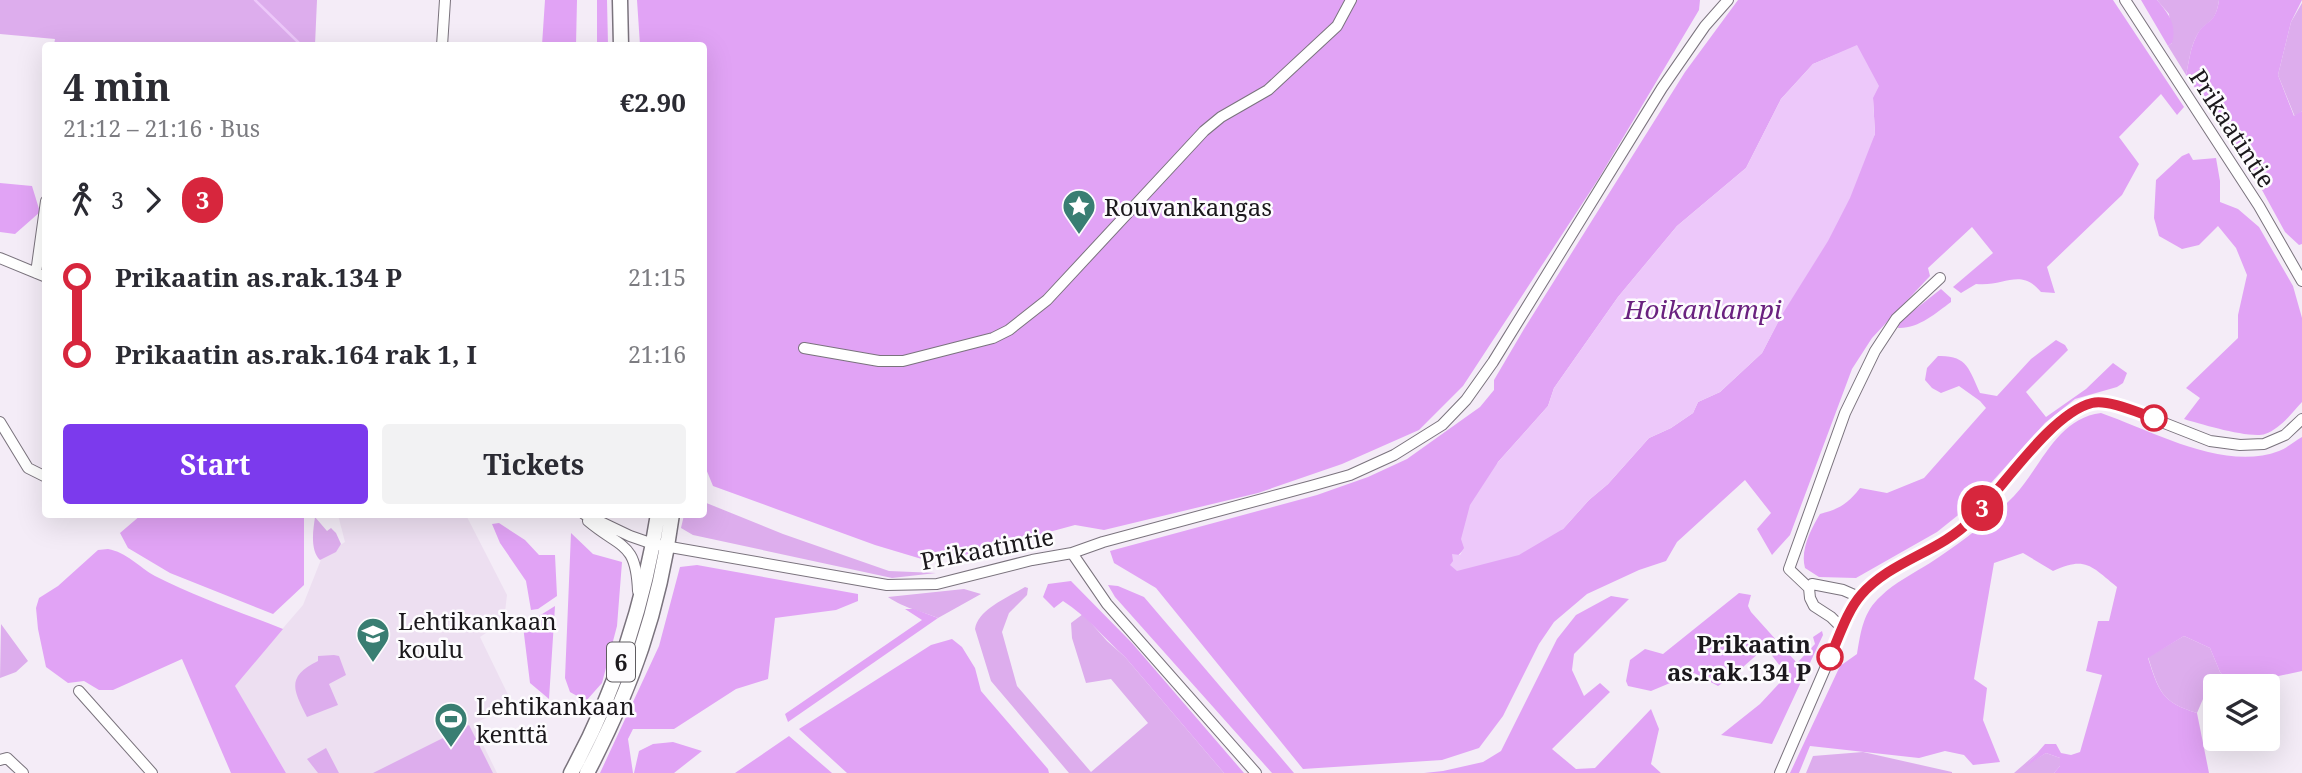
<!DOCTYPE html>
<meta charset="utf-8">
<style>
body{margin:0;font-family:"Noto Serif",serif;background:#f2f2f3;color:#2b2b33;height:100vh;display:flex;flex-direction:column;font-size:26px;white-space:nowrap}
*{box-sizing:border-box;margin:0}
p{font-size:23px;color:#7c7c81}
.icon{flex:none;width:38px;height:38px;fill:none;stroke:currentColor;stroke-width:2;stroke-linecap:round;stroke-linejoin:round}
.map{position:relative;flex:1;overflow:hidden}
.sheet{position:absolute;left:42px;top:42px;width:665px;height:476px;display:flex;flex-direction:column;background:#fff;border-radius:7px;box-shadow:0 7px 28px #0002}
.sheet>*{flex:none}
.badge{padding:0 14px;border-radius:23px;font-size:24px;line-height:46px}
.fabs{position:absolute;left:2203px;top:674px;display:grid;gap:14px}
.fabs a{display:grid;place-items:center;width:77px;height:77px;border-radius:7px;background:#fff;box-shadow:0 7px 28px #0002;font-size:35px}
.map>.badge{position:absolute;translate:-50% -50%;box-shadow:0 0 0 4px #fff}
.legs{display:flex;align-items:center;gap:10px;height:77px;padding:0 21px;font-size:23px}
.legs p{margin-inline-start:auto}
.headline{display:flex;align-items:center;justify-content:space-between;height:119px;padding:0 21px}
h1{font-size:38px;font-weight:700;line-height:52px}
.cta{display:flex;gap:14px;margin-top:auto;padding:14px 21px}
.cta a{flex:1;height:80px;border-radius:7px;background:#7c3aed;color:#fff;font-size:28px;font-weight:700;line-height:80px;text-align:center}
.cta a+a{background:#f2f2f3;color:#2b2b33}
ul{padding:0 21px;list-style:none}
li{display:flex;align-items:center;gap:24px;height:77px;font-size:26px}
li i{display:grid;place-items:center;width:10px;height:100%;margin:0 9px;background:currentColor}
li i::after{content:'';width:18px;height:18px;margin:-9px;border:5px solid;border-radius:50%;background:#fff}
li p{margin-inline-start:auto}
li:first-child i{background:linear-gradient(#0000 50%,currentColor 0)}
li:last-child i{background:linear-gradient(currentColor 50%,#0000 0)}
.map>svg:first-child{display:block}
</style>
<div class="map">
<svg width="2302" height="773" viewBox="0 0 2302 773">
<rect width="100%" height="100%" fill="#f4ecf7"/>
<path fill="#eddff1" d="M338 515H466L507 595 504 621 480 637 513 705 473 724 497 773H286L234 685 303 605 322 557 345 542Z"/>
<path fill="#ddaded" d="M0 0H317L315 45H54L55 39 0 34Z
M2157 0H2219C2215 27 2206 18 2196 37 2190 49 2189 62 2186 75L2168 46 2172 43 2169 14Z
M2302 3V111L2295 117 2278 75 2291 22Z
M704 502 783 534 889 571 936 573 892 578 693 535 681 528 684 515 704 514Z
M315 517 327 531 331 528 336 533 341 544 336 552 320 560C310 550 313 531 315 517Z
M1025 587 1028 588 1027 595 1009 613 1002 632 1017 686 1091 772 1148 723 1111 679 1086 683 1072 638 1071 623 1083 614 1107 641 1125 657 1224 773H1069L991 681 975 629C978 609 1009 597 1025 587Z
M964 589 981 594 938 618C918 610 906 609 888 597Z
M1 624 28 661 16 672 0 678Z
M2184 636 2210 648 2220 672 2231 686H2216L2215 690 2206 692 2197 713C2161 702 2159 691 2148 657Z
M334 655 339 656 346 675 329 684 338 705 307 717C293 689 286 677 318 661V656Z
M469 725 493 773H373Z
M326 748 339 773H318L307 759Z
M1863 752 1952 772V773H1806L1813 756Z
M2037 753 2028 764 2046 753 2060 758V766L2054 773H2014Z"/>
<path fill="#e1a3f5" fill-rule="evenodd" d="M545 0H577L576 45H542Z
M597 0H607L608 45H597Z
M637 0H1700L1699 10 1599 178 1463 386 1419 430 1342 464 1258 493 1104 530 1075 525 957 557 925 560 875 545 713 486 704 464V46L640 45Z
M1738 0H2113L2184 107 2177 115 2161 94 2119 137 2139 164 2122 195 2047 267 2055 293 2041 292C2020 267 2005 287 1976 284L1961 293 1953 287 1993 253 1972 227 1928 268 1930 276 1872 338 1852 369 1790 535 1772 555 1757 529 1771 513 1745 480 1677 542 1666 561 1639 570 1587 594 1554 622 1539 644 1503 716 1479 748 1442 760 1303 769 1156 588 1114 563 1110 551 1317 495 1368 477 1407 459 1480 407 1494 390V380L1524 329 1685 72ZM1857 46 1873 98 1875 134 1762 353 1720 392 1698 402 1693 413 1671 428 1649 438 1608 484 1589 500 1563 529 1453 561 1465 548 1498 462 1548 406 1554 388 1618 297 1677 226 1746 168 1781 99 1813 64Z
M2141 0H2157C2169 14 2177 25 2172 43L2168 46Z
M2219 0H2302L2291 22 2278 75 2294 116 2302 111V244L2299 245 2285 232 2245 159 2186 75C2189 62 2190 49 2196 37 2205 18 2215 27 2219 0Z
M2189 153 2193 160 2216 158 2220 181V202L2238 209 2259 227 2293 286 2302 318V402C2291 414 2280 429 2265 434 2251 439 2200 424 2184 419L2200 398 2186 388 2238 338V315L2247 275 2236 248 2218 226 2199 245 2182 249 2159 236 2154 218 2156 180 2182 156Z
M0 183 32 186 40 212 15 234 0 232Z
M1941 289 1951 298V302C1936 313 1918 329 1898 328L1899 322Z
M2056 340 2065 345 2068 350 2026 392 2046 417 2086 389 2113 363 2127 373 2123 383 2117 387 2075 399 2045 423 1972 504 1937 532 1856 578 1819 577 1805 568C1800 550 1811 529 1820 514 1839 509 1848 504 1860 488L1887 493 1924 478 1986 408 1980 401 1959 386 1941 393 1932 388 1925 380 1927 368 1938 356C1967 355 1969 369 1980 393L1997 396 2031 359Z
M2101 413C2153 431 2224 472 2279 451 2287 448 2295 441 2302 437V671L2231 686 2220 672 2210 648 2184 636 2148 658C2159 691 2161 702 2197 713L2209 773H2054L2060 766V758L2046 753 2025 767 2045 744H2056L2061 753 2071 755 2080 752 2102 675 2086 671 2098 621H2109L2117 587C2091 566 2086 556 2053 571L2023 553 1994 563 1974 679 1987 688 1983 720 2000 762 1973 765 1964 755 1945 751 1919 758 1810 746 1799 773H1790L1840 666 1857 654C1861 631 1863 612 1881 596 1894 583 1914 573 1930 563 1960 543 1989 522 2014 496 2041 467 2057 418 2101 413Z
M141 515H304V585L273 614 170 573 128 548 120 533Z
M499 523 525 540 539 555H555L557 596 538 609 531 610 526 581 500 543 492 524Z
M571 533 593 554 622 562 617 626 602 683 586 701 570 692 565 678Z
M108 549C126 552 139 567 155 576 196 597 240 612 283 629L235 686 286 773H231L182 659 113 690H99L84 681 68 683 46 667 38 629 36 608 39 598 58 586 98 550Z
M697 565 858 594V601L836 610 775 618 768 679 736 689 674 729H633L628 739 633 773H600L659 646 680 567Z
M1071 581 1132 643 1244 773H1224L1125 657C1104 638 1087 616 1063 601L1054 608 1043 597 1048 584Z
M1108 585 1118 586 1144 597 1294 773H1272L1115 597Z
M1739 593 1751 595 1748 606 1751 612 1797 663 1815 644 1813 637 1822 631 1823 635 1772 744 1721 735 1760 704 1787 675 1770 653 1760 652 1734 675 1718 686 1694 673 1651 691 1628 686 1626 681 1630 660 1645 649 1663 654Z
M1611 596 1629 599 1574 654 1572 670 1584 696 1600 683 1610 692 1552 749 1576 769 1595 768 1651 709 1659 729 1651 764 1661 773H1424L1443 771 1483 762 1501 751 1557 639 1576 615Z
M555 606 549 699 530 683 523 626Z
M905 609H914L938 618 788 722 785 714 922 620Z
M952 639 962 647 975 668 981 691 1048 769 1049 773H847L799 729 931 645Z
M789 736 832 773H735Z
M673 742 702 751 674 773H634L639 751 653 744Z"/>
<path fill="#edc8fa" d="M1857 45 1879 86 1873 98 1875 134 1850 198 1828 241 1783 313 1762 353 1720 392 1698 402 1693 413 1671 428 1649 438 1608 484 1589 500 1563 529 1519 555 1457 571 1450 565 1453 561 1452 554 1460 555 1464 548 1461 539 1470 505 1498 462 1548 406 1554 388 1618 297 1677 226 1746 168 1781 99 1813 64Z"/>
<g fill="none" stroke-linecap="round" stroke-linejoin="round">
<path stroke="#edc8fa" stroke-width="2.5" d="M255 0 299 43V46"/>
<defs>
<path id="minor" d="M2125 0 2259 206 2302 281
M442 46 445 0
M0 258 46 277
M36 273 46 201
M804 348 879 361H903L993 338 1009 330 1047 300 1204 131 1221 117 1268 90 1337 26 1351 0
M0 422 28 468 46 477
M584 514 630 536 653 544 887 585 937 584 1032 560 1072 553 1103 542 1311 486 1350 475 1394 455 1442 425 1466 400 1493 362 1662 88 1705 26 1728 0
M588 521C621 549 636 541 638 591
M1072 553 1107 604 1256 773
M1809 588 1812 584 1843 590 1859 597
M1843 629 1831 617 1814 606 1810 598 1809 588 1789 569 1845 413 1875 351 1896 319 1940 278
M79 691 152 773
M0 760 7 758 23 773
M1780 773 1840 634 1859 597 1883 576 1958 532 1970 522 2044 437 2072 411 2095 402 2126 408 2210 441 2240 445 2264 444 2285 435 2302 419"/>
<path id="highway" d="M620 0 621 46
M571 773C615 692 644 605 658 514
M587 773C632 687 659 611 672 514"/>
</defs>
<use href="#minor" stroke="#7a737d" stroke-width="12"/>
<use href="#highway" stroke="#7a737d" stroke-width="17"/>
<use href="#minor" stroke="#fff" stroke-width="10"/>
<use href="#highway" stroke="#fff" stroke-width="14"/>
</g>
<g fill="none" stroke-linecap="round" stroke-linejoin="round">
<defs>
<path id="line-1" d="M1830 657C1839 637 1847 611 1861 595 1890 561 1940 552 1971 520 2002 489 2051 413 2092 403 2108 399 2139 413 2154 418"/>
</defs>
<use href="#line-1" stroke="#fff" stroke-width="16"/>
<use href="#line-1" stroke="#d7263d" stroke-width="10"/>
</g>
<defs>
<symbol id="sight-pin" viewBox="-11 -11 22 30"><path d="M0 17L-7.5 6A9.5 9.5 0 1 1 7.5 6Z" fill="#397e72" stroke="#fdfcfe"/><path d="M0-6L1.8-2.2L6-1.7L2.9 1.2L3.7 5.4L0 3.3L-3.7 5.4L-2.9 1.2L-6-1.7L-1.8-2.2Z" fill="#fff"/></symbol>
<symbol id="school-pin" viewBox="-11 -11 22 30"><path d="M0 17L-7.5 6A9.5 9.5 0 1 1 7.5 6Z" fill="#397e72" stroke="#fdfcfe"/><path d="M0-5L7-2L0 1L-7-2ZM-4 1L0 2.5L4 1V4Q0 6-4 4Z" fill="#fff"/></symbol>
<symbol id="stadium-pin" viewBox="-11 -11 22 30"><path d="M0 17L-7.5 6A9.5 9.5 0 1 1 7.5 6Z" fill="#397e72" stroke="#fdfcfe"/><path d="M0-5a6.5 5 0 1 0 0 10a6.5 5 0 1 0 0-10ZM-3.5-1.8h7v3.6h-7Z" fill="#fff"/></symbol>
</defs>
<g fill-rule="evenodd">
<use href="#sight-pin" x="1060" y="187" width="38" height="52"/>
<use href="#school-pin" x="354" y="615" width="38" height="52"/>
<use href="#stadium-pin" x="432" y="700" width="38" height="52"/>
</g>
<g fill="#fff" stroke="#d7263d" stroke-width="3.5">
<circle cx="2154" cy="418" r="12"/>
<circle cx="1830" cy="657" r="12"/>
</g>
<g text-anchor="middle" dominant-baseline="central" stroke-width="5" stroke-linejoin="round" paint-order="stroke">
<rect fill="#fdfcfe" stroke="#5f5c60" stroke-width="2" x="607" y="642.5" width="28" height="39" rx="5"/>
<g font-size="23" font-weight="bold" fill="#1b181c">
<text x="621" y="662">6</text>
</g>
<g font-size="24" fill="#1b181c" stroke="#fdfcfe">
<text transform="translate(2233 128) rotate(57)">Prikaatintie</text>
<text transform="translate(987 548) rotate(-11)">Prikaatintie</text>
</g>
<g font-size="24" fill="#1b181c" stroke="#fdfcfe" text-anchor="start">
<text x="1104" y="206">Rouvankangas</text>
<text x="398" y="620">Lehtikankaan<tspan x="398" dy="28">koulu</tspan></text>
<text x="476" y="705">Lehtikankaan<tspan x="476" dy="28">kenttä</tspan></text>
</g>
<g font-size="24" font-weight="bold" fill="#1b181c" stroke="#fdfcfe" text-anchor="end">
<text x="1811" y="643">Prikaatin<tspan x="1811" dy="28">as.rak.134 P</tspan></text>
</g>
<g font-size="26" font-style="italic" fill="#6a217f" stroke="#fdfcfe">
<text x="1703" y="309">Hoikanlampi</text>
</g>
</g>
</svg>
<div class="fabs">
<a><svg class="icon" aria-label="layers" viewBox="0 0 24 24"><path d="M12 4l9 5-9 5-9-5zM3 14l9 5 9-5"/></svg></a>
</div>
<b class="badge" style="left:1982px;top:508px;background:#d7263d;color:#fff">3</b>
<section class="sheet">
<div class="headline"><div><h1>4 min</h1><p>21:12 – 21:16 · Bus</p></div><b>€2.90</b></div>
<div class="legs"><svg class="icon" aria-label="walk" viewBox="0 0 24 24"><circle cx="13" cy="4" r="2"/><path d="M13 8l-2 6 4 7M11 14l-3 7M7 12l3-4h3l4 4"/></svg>3<svg class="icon" aria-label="forward" viewBox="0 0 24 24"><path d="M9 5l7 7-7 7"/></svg><b class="badge" style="background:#d7263d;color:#fff">3</b></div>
<ul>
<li><i style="color:#d7263d"></i><b>Prikaatin as.rak.134 P</b><p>21:15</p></li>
<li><i style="color:#d7263d"></i><b>Prikaatin as.rak.164 rak 1, I</b><p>21:16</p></li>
</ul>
<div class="cta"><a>Start</a><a>Tickets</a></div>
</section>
</div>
